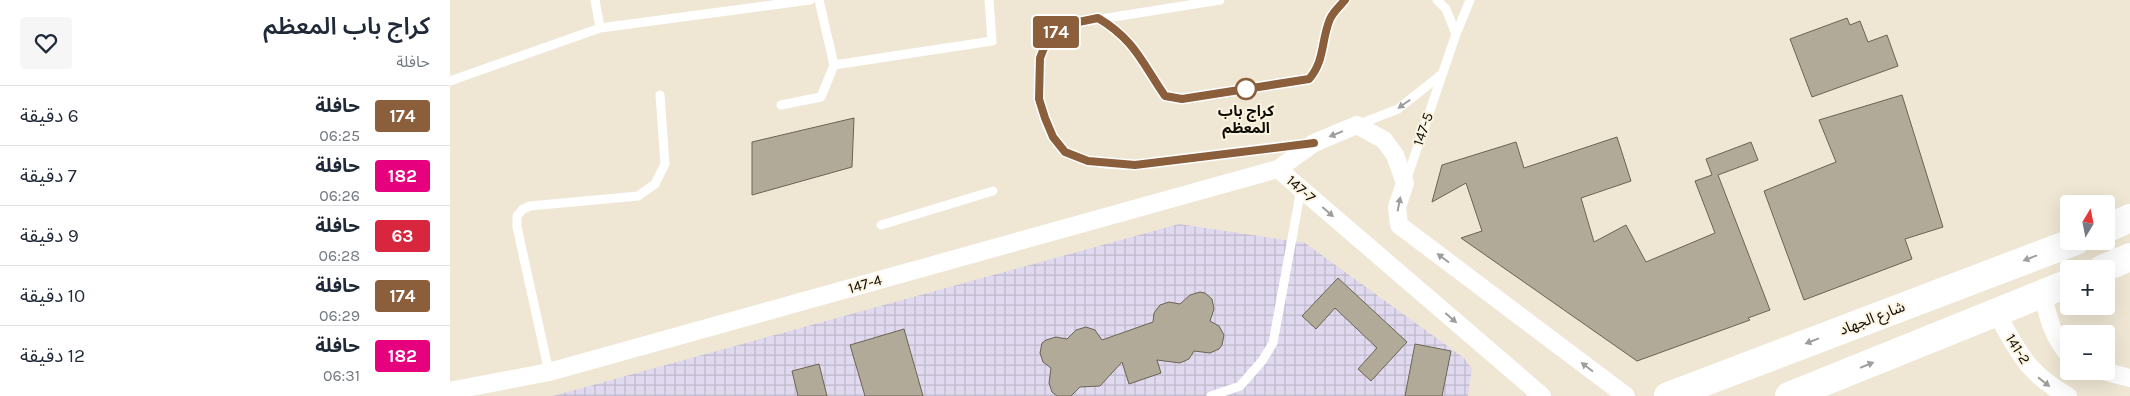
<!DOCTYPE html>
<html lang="ar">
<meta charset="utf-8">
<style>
body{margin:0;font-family:Karla,"Noto Sans Arabic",sans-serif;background:#f6f6f7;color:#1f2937;direction:rtl;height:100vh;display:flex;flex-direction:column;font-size:19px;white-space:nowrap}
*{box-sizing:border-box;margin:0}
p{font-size:16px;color:#747a83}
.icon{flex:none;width:28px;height:28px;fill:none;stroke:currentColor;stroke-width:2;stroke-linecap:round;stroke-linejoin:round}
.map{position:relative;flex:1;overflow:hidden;direction:ltr}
.side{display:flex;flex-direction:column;background:#fff;width:450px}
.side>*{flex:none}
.badge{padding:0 10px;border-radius:4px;font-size:18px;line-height:32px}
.needle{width:32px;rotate:10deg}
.buttons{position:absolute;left:1610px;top:195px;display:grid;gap:10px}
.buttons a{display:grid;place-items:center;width:55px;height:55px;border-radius:5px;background:#fff;box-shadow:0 5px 20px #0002;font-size:25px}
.map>.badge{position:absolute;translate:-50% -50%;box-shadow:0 0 0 2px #fff}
.round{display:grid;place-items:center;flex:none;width:52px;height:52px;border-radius:5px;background:#f6f6f7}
.headline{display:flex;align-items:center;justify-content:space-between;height:85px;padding:0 20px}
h1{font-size:24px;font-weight:600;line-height:38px}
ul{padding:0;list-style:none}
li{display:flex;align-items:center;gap:15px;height:60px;padding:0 20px;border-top:1px solid #e0e1e3}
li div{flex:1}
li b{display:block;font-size:19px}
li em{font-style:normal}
li .badge{min-width:55px;font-weight:700;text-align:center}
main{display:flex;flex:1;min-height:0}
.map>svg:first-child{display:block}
</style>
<main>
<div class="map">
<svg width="1680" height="396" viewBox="0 0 1680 396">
<defs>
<pattern id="industrial-grid" width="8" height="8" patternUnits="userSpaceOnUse" patternTransform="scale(1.25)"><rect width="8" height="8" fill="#e0d9ef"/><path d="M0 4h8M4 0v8" fill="none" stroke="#bfb9cb"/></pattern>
</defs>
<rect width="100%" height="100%" fill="#efe7d4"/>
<path fill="url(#industrial-grid)" d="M729 224 855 243 1014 358 1022 369 1018 396H103Z"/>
<path fill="#b2aa98" stroke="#6b6353" d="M1397 18 1400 25 1410 21 1418 42 1437 35 1448 66 1362 97 1340 39Z
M1452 95 1493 227 1455 239 1462 259 1354 300 1314 191 1386 162 1369 120Z
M404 118 402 167 302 195V142Z
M1167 137 1181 181 1131 198 1144 242 1176 225 1196 262 1265 233 1245 181 1262 175 1256 159 1301 142 1308 160 1268 175 1320 310 1298 318 1300 320 1187 361 1011 238 1032 231 1016 183 982 202 992 165 1066 142 1074 168Z
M888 278 957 342 921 381 908 369 927 348 885 308 866 329 852 316Z
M750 292 755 293 762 299 764 309 760 321 769 326 774 335 772 345 769 349 760 353 744 351 739 359 730 363 707 360 711 373 679 384 672 362 650 386 630 387 621 396H607L602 392 599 383 601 368 593 362 590 353 592 343 596 340 606 337 617 339 626 330 636 327 645 330 652 340 703 322 704 313 710 305 719 302 730 304 740 295Z
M454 329 473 396H415L400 345Z
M965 344 1001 351 992 396H955Z
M369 364 377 396H348L342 371Z"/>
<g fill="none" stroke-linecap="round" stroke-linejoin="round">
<path stroke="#fff" stroke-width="9" d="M145 0 150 28
M369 0 384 65 542 41 539 0
M770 0 613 25C602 34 593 45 590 59 585 85 592 138 617 152 638 164 661 165 685 165L856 144
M987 0 996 9 1006 34
M648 18C685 39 693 63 715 96L732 99 859 79C875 61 871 40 880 19 883 12 890 6 895 0
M0 81 150 28 360 0
M331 105 371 97 384 65
M907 125 948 109 992 74
M956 181 1006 34 1020 0
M431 225 543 191
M99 372 67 227V216L73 209 80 206 188 196 205 184 215 164 210 95
M761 396 790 386 812 361 823 343 851 189"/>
<path stroke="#fff" stroke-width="18" d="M828 169 1092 396
M1593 295C1598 317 1603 338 1619 355
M1547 314C1569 353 1577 373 1618 396
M1653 371 1680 378
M0 391 99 372 828 169 864 143 907 125 934 140 945 155 955 183 947 207 949 225 1176 396"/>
<path stroke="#fff" stroke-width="28" d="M1656 229 1680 218
M1652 269 1680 257
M1218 396 1626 241
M1339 396 1619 283"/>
</g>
<defs><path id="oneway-solid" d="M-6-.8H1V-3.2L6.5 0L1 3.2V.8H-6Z" transform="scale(1.25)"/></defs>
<g fill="#9f9e9c">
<use href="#oneway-solid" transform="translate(954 104) rotate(145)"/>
<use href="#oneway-solid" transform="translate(886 134) rotate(158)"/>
<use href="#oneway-solid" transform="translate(949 204) rotate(-79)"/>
<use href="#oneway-solid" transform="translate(878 212) rotate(41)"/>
<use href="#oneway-solid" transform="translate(993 258) rotate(-143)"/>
<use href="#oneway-solid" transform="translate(1580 258) rotate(159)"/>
<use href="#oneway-solid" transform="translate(1001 318) rotate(41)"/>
<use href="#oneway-solid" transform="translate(1362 341) rotate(159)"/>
<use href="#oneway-solid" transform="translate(1417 365) rotate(-22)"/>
<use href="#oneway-solid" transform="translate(1137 367) rotate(-143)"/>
<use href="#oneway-solid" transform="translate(1594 382) rotate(38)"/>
</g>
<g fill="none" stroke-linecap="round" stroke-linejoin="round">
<defs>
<path id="line" d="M864 143 685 165 638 161 615 152 603 137 595 118 589 99 590 58 596 43 614 25 648 18C685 40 692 63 715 96L732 99 859 79C875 61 871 40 880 19 883 12 890 6 895 0"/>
</defs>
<use href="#line" stroke="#fff" stroke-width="11"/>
<use href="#line" stroke="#8b5e3c" stroke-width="8"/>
</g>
<circle fill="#fff" stroke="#8b5e3c" stroke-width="2.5" cx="796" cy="89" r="10"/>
<g text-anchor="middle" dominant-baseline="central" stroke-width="4" stroke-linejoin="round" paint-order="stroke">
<g font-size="15" font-weight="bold" fill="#100d07" stroke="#fcf4e1">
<text x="796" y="111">كراج باب<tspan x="796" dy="17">المعظم</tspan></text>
</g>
<g font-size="15" fill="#100d07" stroke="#fcf4e1">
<text transform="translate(973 129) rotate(-71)">147-5</text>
<text transform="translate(851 189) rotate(41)">147-7</text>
<text transform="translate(415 284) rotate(-16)">147-4</text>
<text transform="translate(1422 318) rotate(-21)">شارع الجهاد</text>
<text transform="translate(1568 349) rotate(58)">141-2</text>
</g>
</g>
</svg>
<div class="buttons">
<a><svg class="needle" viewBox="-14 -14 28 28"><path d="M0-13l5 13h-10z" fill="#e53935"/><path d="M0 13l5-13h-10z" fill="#747a83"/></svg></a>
<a>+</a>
<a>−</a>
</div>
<b class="badge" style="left:606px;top:32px;background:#8b5e3c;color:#fff">174</b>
</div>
<section class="side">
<div class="headline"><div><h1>كراج باب المعظم</h1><p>حافلة</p></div><a class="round"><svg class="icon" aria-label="heart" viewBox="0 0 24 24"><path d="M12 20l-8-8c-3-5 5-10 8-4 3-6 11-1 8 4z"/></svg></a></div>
<ul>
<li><span class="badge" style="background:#8b5e3c;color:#fff">174</span><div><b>حافلة</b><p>06:25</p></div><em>6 دقيقة</em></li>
<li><span class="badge" style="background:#e6007e;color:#fff">182</span><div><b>حافلة</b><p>06:26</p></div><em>7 دقيقة</em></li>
<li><span class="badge" style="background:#d7263d;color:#fff">63</span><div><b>حافلة</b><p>06:28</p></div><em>9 دقيقة</em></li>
<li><span class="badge" style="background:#8b5e3c;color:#fff">174</span><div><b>حافلة</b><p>06:29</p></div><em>10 دقيقة</em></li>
<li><span class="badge" style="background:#e6007e;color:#fff">182</span><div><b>حافلة</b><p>06:31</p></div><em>12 دقيقة</em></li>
</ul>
</section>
</main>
